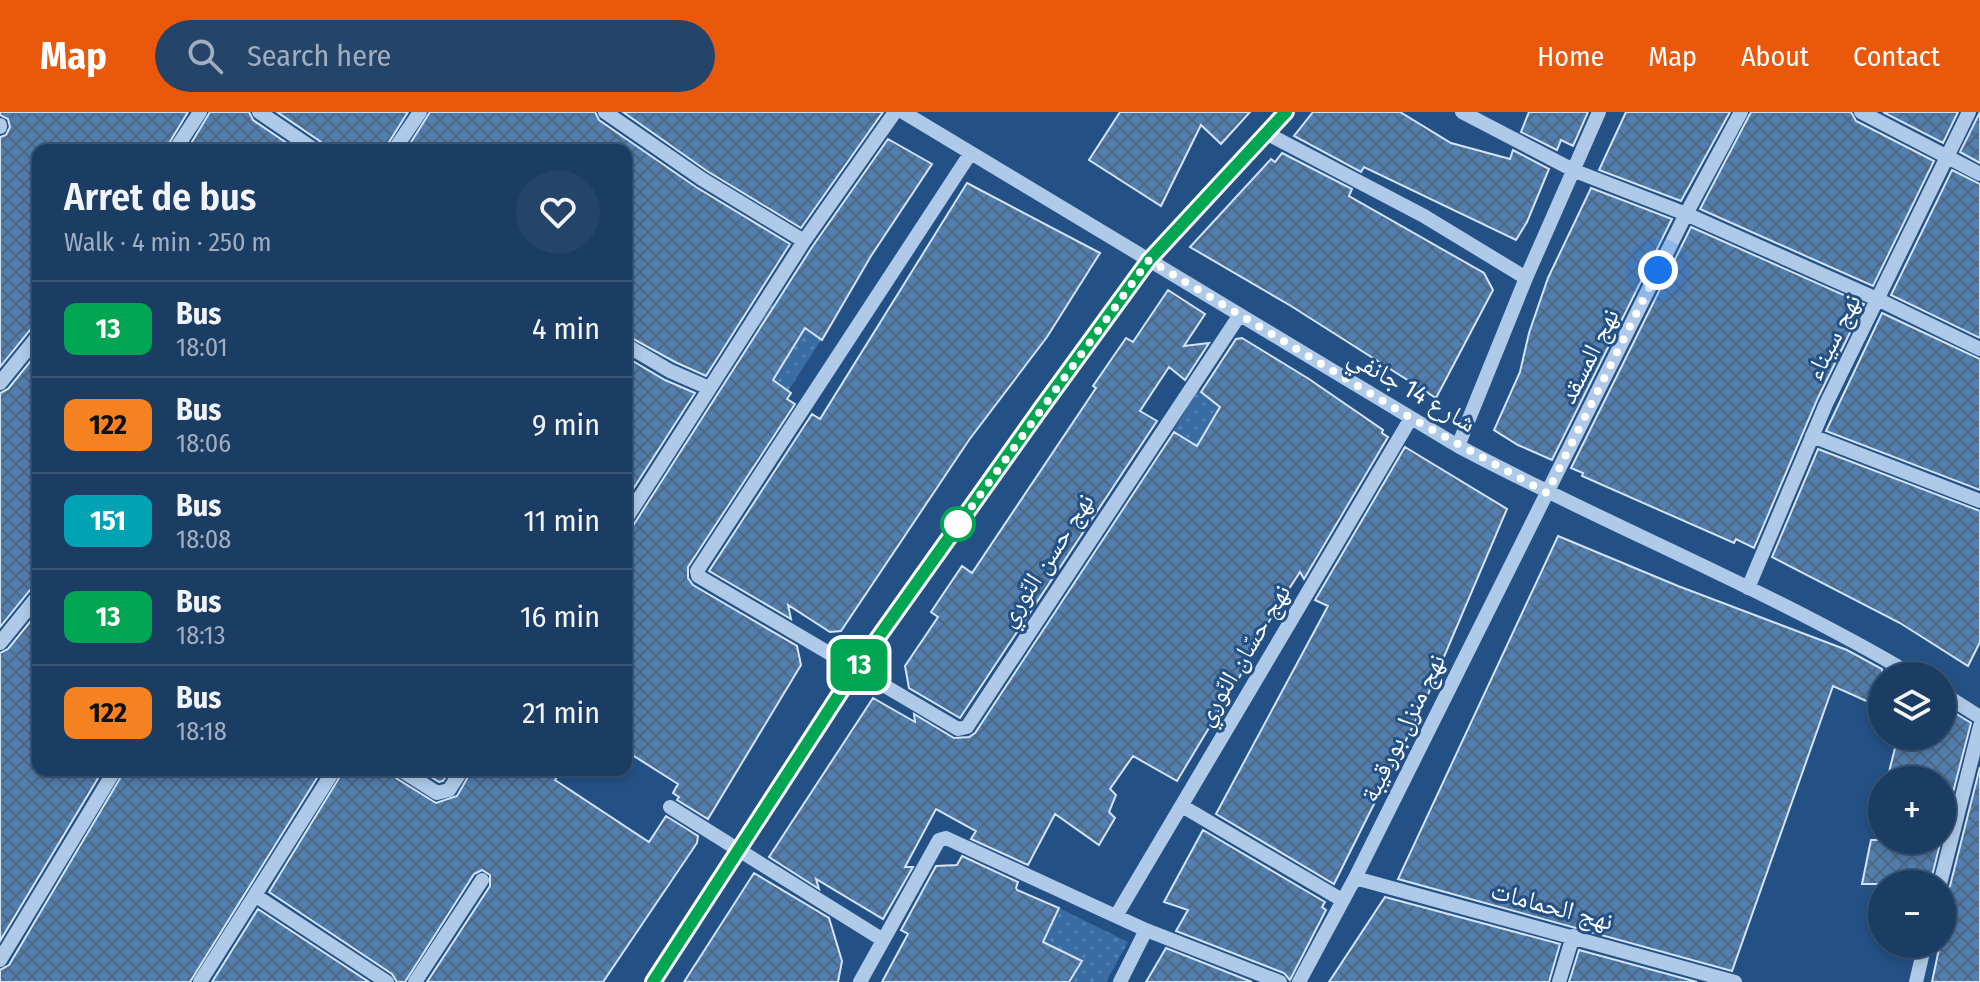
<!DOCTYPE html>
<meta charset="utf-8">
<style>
body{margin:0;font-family:"Fira Sans Condensed","Noto Naskh Arabic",sans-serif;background:#24446a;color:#f1f3f6;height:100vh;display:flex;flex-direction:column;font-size:30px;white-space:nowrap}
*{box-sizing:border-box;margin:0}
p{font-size:26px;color:#a0aebf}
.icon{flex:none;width:44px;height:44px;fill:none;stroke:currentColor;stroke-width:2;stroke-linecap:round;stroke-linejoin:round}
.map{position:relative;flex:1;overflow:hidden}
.details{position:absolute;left:32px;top:32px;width:600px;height:632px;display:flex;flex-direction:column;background:#1b3d64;border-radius:16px;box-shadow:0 4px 12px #0003,0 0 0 2px #395678}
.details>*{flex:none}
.badge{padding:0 16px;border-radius:12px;font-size:28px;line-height:52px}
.fabs{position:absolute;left:1868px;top:550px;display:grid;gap:16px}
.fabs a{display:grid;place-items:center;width:88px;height:88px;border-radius:50%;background:#1b3d64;box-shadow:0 4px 12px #0003,0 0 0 2px #395678;font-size:40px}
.you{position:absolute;width:40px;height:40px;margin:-20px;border:6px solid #fff;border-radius:50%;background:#1a73e8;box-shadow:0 0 0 12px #1a73e833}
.map>.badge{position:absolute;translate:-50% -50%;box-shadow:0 0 0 4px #fff}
.round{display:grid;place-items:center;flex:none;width:84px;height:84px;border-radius:42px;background:#24446a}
.summary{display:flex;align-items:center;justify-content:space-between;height:136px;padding:0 32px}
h1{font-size:38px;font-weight:600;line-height:60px}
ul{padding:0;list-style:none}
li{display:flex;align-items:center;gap:24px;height:96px;padding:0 32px;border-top:2px solid #395678}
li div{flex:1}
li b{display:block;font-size:30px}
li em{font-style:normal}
li .badge{min-width:88px;font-weight:700;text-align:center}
header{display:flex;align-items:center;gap:48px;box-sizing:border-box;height:112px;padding:0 40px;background:#ea580c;color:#fff}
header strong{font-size:38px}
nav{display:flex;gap:44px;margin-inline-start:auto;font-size:28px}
.search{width:560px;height:72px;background:#24446a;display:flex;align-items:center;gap:20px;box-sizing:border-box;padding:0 28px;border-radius:44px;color:#a0aebf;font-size:30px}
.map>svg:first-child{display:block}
</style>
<header>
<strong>Map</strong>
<div class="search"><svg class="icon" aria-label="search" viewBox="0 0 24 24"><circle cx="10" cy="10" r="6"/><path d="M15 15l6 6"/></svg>Search here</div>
<nav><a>Home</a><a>Map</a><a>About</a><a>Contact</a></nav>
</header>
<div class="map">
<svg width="1980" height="870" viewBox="0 0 1980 870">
<defs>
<pattern id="park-dots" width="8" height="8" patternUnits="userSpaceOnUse" patternTransform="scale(2)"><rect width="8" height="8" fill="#396ca2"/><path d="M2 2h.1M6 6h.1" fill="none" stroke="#5782b0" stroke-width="1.8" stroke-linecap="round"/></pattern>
<pattern id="building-cross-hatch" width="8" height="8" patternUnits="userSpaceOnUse" patternTransform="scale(2)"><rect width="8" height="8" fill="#517eaf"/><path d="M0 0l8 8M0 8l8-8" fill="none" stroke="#4f6882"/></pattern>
</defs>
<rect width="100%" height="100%" fill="#245185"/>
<path fill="url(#park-dots)" d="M771 192 821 228 788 279 773 268 793 236 757 213Z
M1198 278 1220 295 1211 312 1259 372 1173 319Z
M1059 796 1128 830 1106 870H1069L1081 849 1043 830Z"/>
<path fill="url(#building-cross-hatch)" stroke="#d2e4f6" stroke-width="2" d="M0 0H188L165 38H38V214L30 218 0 255V25L6 23 10 15 8 7 0 3Z
M210 0H249L253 8 297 38H187Z
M277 0H408L384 38H325L321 30Z
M430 0H595L599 8 696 75 790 132 706 264 675 250 626 223V38H406Z
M623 0H883L801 116 707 59Z
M1120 0H1250L1221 32 1201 13 1161 94 1089 48Z
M1313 0H1400L1451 31 1510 47 1513 38 1549 57 1527 110 1516 128 1364 55 1361 60 1294 24Z
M1529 0H1588L1573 34 1561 28 1557 38 1521 20Z
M1626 0H1730L1681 89 1599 58Z
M1751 0H1851L1856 9 1934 49 1873 174 1700 97Z
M1883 0H1958L1943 31Z
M1980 0V51L1960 40Z
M888 27 932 52 871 144 822 228 805 216 773 268 791 281 787 287 795 292 688 455V466L693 473 797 534 801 553 708 707 677 688 679 685 673 681 678 672 626 639V417L634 412 812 135Z
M1282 41 1352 77 1349 84 1484 161 1493 178 1436 286 1291 194 1190 135 1271 47 1275 50Z
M1952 58 1980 72V226L1891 183Z
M967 71 1100 141 1047 225 969 328 841 519 830 520 788 493 791 507 709 459 812 302 820 307Z
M1591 76 1672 107 1552 348 1518 333 1494 318 1520 260 1529 221 1548 166Z
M1691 115 1864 192 1817 288 1754 436 1736 427 1734 431 1582 364 1583 361 1571 356Z
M1168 178 1205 202 1184 234 1209 231 1185 268 1169 255 1140 299 1157 309 960 606 909 576 905 554 938 505 931 500 962 454 972 461 1096 276 1093 274 1126 226 1133 230Z
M1882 201 1980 247V378L1826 319Z
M1242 226 1309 267 1383 318 1382 321 1388 325 1304 467 1300 460 1274 500 1239 566 1177 669 1133 644 1110 677 1116 683 1109 700 1115 706 1099 733 1055 702 1028 753 971 727 976 719 936 697 905 755H913L883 807 816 767 819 777 769 745 873 586 915 610 914 602 954 626 969 625 975 621 1174 320 1197 334 1220 295 1201 280 1236 227Z
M38 240V474L30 478 0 515V281L8 277Z
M626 245 665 268 695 281 626 388Z
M1405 335 1507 397 1423 594 1334 772 1216 702 1328 494 1315 488Z
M1818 337 1980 399V530L1968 554 1900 511 1772 445Z
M1558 424 1678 474 1847 538 1882 557V596L1833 574 1732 859 1398 767Z
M38 500V658H103L0 829V541L8 537Z
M1942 593 1971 611 1942 723V668H1887L1898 624H1942Z
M1980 655V870H1932L1940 832H1942L1944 806H1942V782L1950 774Z
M125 658H322L190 870H0V858L9 853Z
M344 658H391L396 666 436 691 457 684 472 658H562L555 668 649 730 666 704 698 724 697 731 603 870H427L490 774V763L482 758 474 762 405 870H397L392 862 269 780Z
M420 658H450L443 669 439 670Z
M1203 718 1325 790 1322 795 1326 798 1290 868 1284 861 1176 819 1188 798 1164 790Z
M1871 728H1941L1930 772H1862Z
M962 744 1018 770 1016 776 1017 778 1059 796 1043 830 1082 849 1069 870H882L908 822 901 818 936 754 957 753Z
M754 761 829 806 842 849 838 870H684Z
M1385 785 1560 832 1549 870H1329Z
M258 797 369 870H212Z
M1166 836 1252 870H1146Z
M1579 838 1697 870H1569Z"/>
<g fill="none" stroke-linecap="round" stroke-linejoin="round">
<path stroke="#aecae8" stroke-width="14" d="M259 0 315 38
M605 0 702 67 804 129
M903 0 1458 334C1608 414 1768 477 1914 564
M1462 0 1575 59 1686 102 1879 188 1980 237
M1861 0 1980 62
M0 13V15
M1266 21 1424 104 1526 166
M175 38 200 0
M394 38 420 0
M970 42 697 459 698 464 958 617 967 615 1239 204
M626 233 670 259 709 276
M0 271 38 224
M1812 324 1980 389
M1458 334 1526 166 1599 0
M626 407 804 129 895 0
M1748 476 1826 292 1969 0
M0 531 38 484
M1942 581 1980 605
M401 658 437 681 449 678 462 658
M1182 694 1342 788
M670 695 883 828
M1355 766 1735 870
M1940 772 1980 614
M256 784 387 870
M1116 804 1411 306
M0 848 115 658
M200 870 334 658
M415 870 482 768
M653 870 855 558 1024 320 1149 148 1286 0
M860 870 939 728 946 726 1146 818 1280 870
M1120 870 1146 818
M1299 870 1355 766 1686 102 1741 0
M1559 870 1573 824
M1916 870 1925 832"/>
</g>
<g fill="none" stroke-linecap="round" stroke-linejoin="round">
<defs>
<path id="line" d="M653 870 855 558 1042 295 1149 148 1286 0"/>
</defs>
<use href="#line" stroke="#fff" stroke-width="18"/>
<use href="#line" stroke="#00a651" stroke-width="12"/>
<path stroke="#fff" stroke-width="8" stroke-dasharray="0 14.4" d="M958 412 957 415 1149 148 1411 306 1547 381 1658 158"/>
</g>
<circle fill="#fff" stroke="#00a651" stroke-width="4" cx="958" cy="412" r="16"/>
<g text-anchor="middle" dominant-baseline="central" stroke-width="6" stroke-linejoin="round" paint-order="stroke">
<g font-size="26" fill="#fff" stroke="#245185">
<text transform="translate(1833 225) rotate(-63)">نهج سيناء</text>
<text transform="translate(1589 244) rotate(-63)">نهج المسقد</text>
<text transform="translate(1412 278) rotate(30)">شارع 14 جانفي</text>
<text transform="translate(1046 448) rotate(-57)">نهج حسن النّوري</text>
<text transform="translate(1243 543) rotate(-59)">نهج حسّان النّوري</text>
<text transform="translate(1403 616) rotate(-64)">نهج منزل بورقيبة</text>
<text transform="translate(1552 794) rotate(15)">نهج الحمامات</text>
</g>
</g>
</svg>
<div class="fabs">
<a><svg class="icon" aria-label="layers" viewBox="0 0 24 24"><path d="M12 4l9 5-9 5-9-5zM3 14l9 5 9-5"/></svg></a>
<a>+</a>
<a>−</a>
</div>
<div class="you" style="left:1658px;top:158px"></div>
<b class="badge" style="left:859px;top:553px;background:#00a651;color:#fff">13</b>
<section class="details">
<div class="summary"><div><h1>Arret de bus</h1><p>Walk · 4 min · 250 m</p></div><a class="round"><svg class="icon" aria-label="heart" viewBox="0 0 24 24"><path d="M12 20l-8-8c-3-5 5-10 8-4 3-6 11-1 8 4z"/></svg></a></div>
<ul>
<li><span class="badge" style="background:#00a651;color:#fff">13</span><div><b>Bus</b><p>18:01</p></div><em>4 min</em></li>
<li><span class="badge" style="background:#f58220;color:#111">122</span><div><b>Bus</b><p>18:06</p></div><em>9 min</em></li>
<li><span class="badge" style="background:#00a3b4;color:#fff">151</span><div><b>Bus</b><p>18:08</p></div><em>11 min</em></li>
<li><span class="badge" style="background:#00a651;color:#fff">13</span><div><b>Bus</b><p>18:13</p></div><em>16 min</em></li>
<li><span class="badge" style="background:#f58220;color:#111">122</span><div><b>Bus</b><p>18:18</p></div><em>21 min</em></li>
</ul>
</section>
</div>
